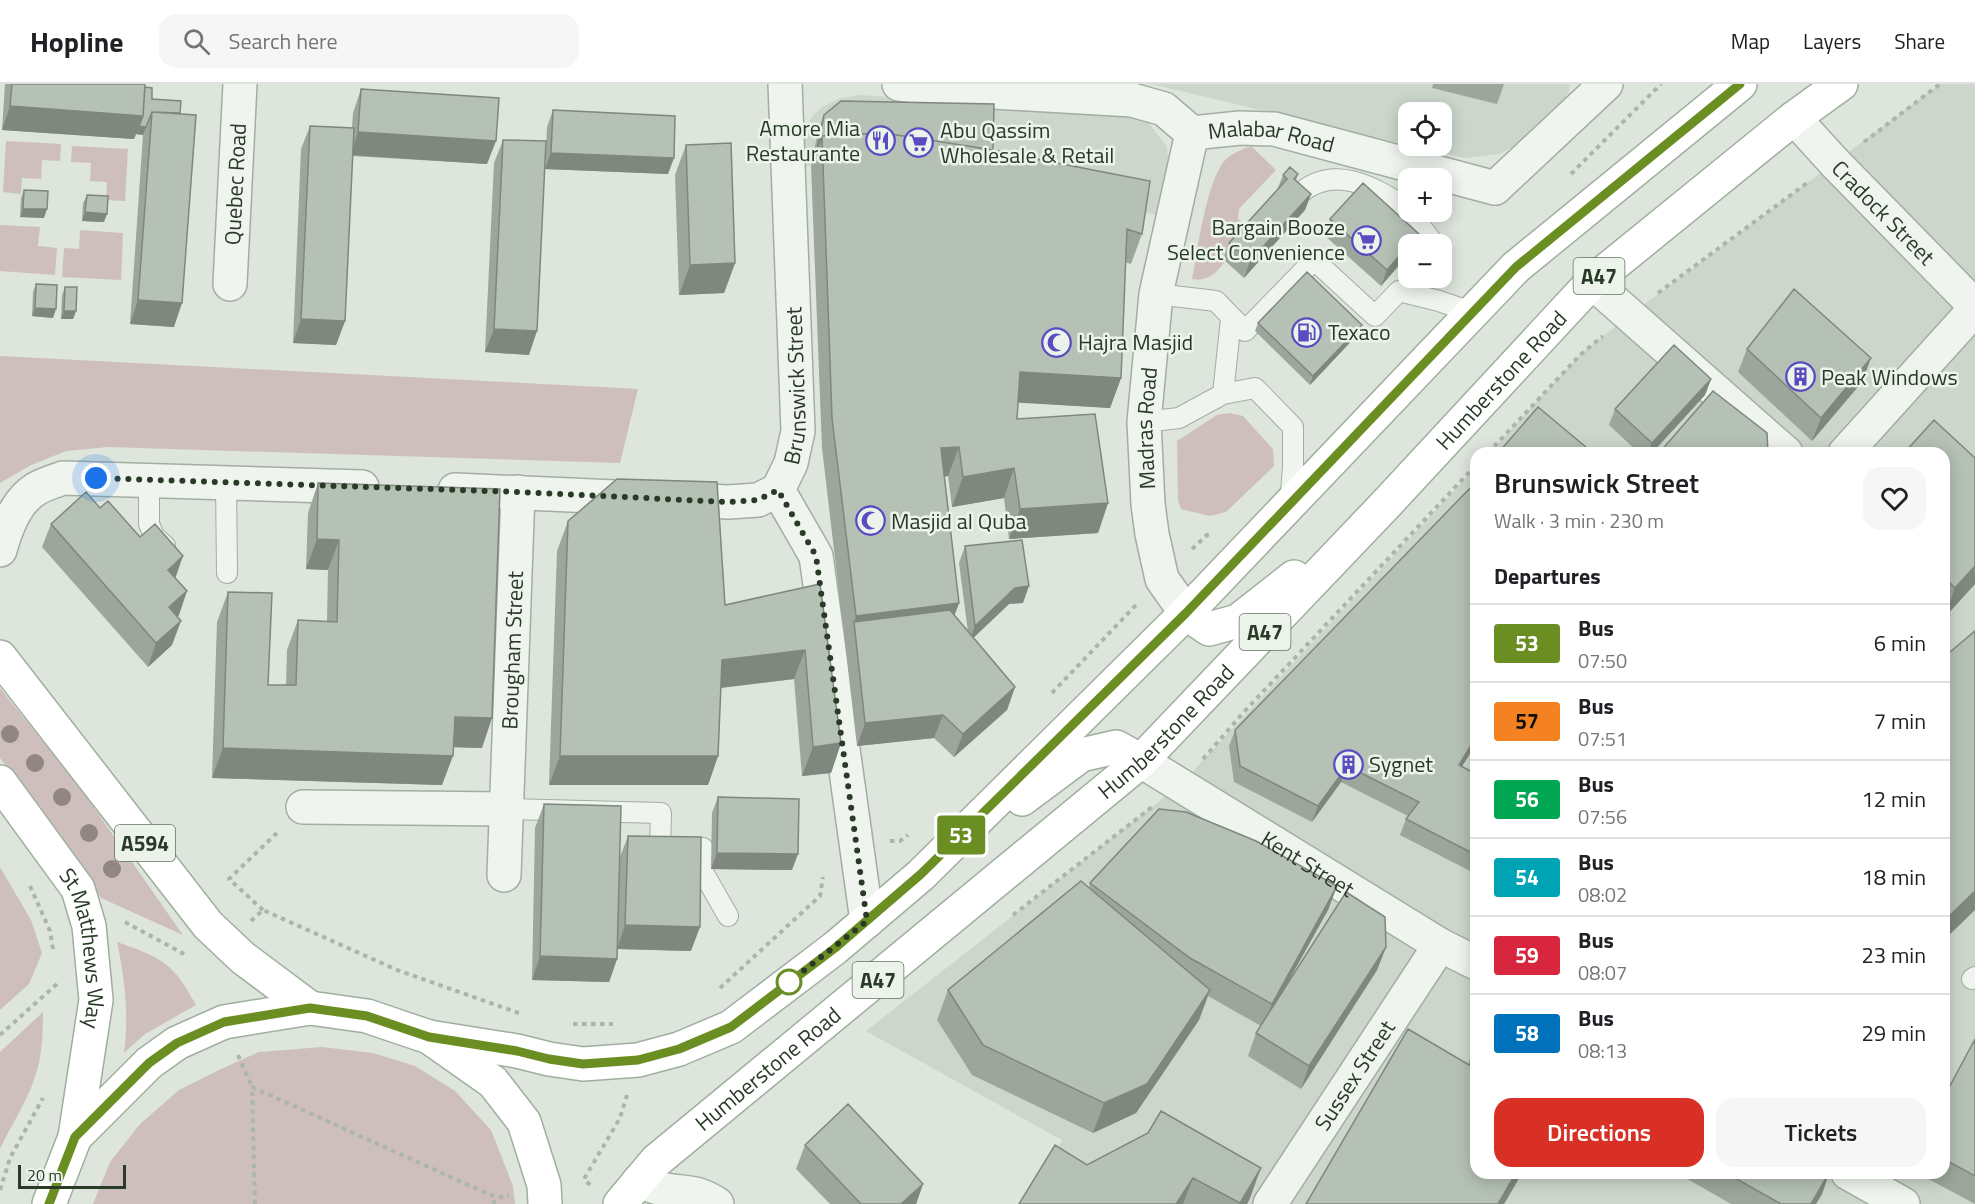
<!DOCTYPE html>
<meta charset="utf-8">
<style>
body{margin:0;font-family:"Titillium Web",sans-serif;background:#f6f6f6;color:#202124;height:100vh;display:flex;flex-direction:column;font-size:22px;white-space:nowrap}
*{box-sizing:border-box;margin:0}
p{font-size:20px;color:#757577}
.icon{flex:none;width:33px;height:33px;fill:none;stroke:currentColor;stroke-width:2;stroke-linecap:round;stroke-linejoin:round}
.map{position:relative;flex:1;overflow:hidden}
.sheet{position:absolute;left:1470px;top:363px;width:480px;height:732px;display:flex;flex-direction:column;background:#fff;border-radius:18px;box-shadow:0 3px 15px #0003}
.sheet>*{flex:none}
.badge{padding:0 12px;border-radius:4px;font-size:21px;line-height:39px}
.tools{position:absolute;left:1398px;top:18px;display:grid;gap:12px}
.tools a{display:grid;place-items:center;width:54px;height:54px;border-radius:12px;background:#fff;box-shadow:0 3px 15px #0003;font-size:30px}
.scale{position:absolute;left:18px;bottom:15px;width:108px;box-sizing:border-box;padding-left:6px;border:3px solid #293a27;border-top:0;font-size:16px;line-height:21px;white-space:nowrap;color:#293a27;-webkit-text-stroke:4px #ecf3eb;paint-order:stroke}
.you{position:absolute;width:30px;height:30px;margin:-15px;border:4px solid #fff;border-radius:50%;background:#1a73e8;box-shadow:0 0 0 9px #1a73e833}
.map>.badge{position:absolute;translate:-50% -50%;box-shadow:0 0 0 3px #fff}
h2{padding:0 24px;font-size:22px;line-height:54px}
.round{display:grid;place-items:center;flex:none;width:63px;height:63px;border-radius:18px;background:#f6f6f6}
.head{display:flex;align-items:center;justify-content:space-between;height:102px;padding:0 24px}
h1{font-size:28px;font-weight:600;line-height:45px}
.button{display:flex;gap:12px;margin-top:auto;padding:12px 24px}
.button a{flex:1;height:69px;border-radius:18px;background:#d93025;color:#fff;font-size:24px;font-weight:600;line-height:69px;text-align:center}
.button a+a{background:#f6f6f6;color:#202124}
ul{padding:0;list-style:none}
li{display:flex;align-items:center;gap:18px;height:78px;padding:0 24px;border-top:2px solid #e0e0e0}
li div{flex:1}
li b{display:block;font-size:22px}
li em{font-style:normal}
li .badge{min-width:66px;font-weight:700;text-align:center}
header{display:flex;align-items:center;gap:36px;box-sizing:border-box;height:84px;padding:0 30px;background:#fff;border-bottom:2px solid #e0e0e0}
header strong{font-size:28px}
nav{display:flex;gap:33px;margin-inline-start:auto;font-size:21px}
.search{width:420px;height:54px;background:#f6f6f6;display:flex;align-items:center;gap:15px;box-sizing:border-box;padding:0 21px;border-radius:18px;color:#757577;font-size:22px}
.map>svg:first-child{display:block}
</style>
<header>
<strong>Hopline</strong>
<div class="search"><svg class="icon" aria-label="search" viewBox="0 0 24 24"><circle cx="10" cy="10" r="6"/><path d="M15 15l6 6"/></svg>Search here</div>
<nav><a>Map</a><a>Layers</a><a>Share</a></nav>
</header>
<div class="map">
<svg width="1975" height="1120" viewBox="0 0 1975 1120">
<rect width="100%" height="100%" fill="#dde5dc"/>
<path fill="#ccd6cb" d="M1151 0H1570L1568 12 1560 27 1534 52 1499 70 1465 74 1411 62H1442V28H1408V61Z
M1940 0H1975V1120H1027L1062 1056 866 947 1181 700 1476 383V1089H1944V369H1489L1581 270 1630 231Z
M859 11 1133 28 1145 34 1167 63 1168 77 1156 131 1140 127 834 82H797L805 44 813 31 824 22 839 15Z"/>
<path fill="#cebfbe" d="M6 57 61 60 60 77 42 76 41 95 22 94 21 110 3 108Z
M72 62 128 65 125 117 106 116 107 98 90 97 91 79 71 78Z
M1251 62 1276 86 1239 125 1238 135 1248 143 1220 174 1224 179C1215 190 1207 198 1192 195 1198 165 1206 97 1226 75 1233 69 1242 65 1251 62Z
M0 141 40 143 38 162 57 164 55 191 0 187Z
M80 146 123 149 121 196 62 193 64 164 79 165Z
M0 272 621 304 638 305 620 379 108 363 66 367 31 381 0 399Z
M1230 329 1243 332 1273 365 1274 382 1226 428 1210 432 1181 425 1178 417 1177 357 1217 331Z
M0 604 83 708 183 851 101 814 75 773 0 674Z
M0 783 31 836 42 869 29 900 0 926Z
M117 858C162 874 173 878 196 921L145 950 124 969C129 931 125 895 117 858Z
M43 928C43 950 42 973 35 993 27 1018 11 1041 0 1065V968Z
M322 963 373 969 415 982 455 1007 491 1046 513 1102 515 1120H93L110 1078 140 1040 179 1006 219 986 259 968Z"/>
<g fill="none" stroke-linecap="round" stroke-linejoin="round">
<defs>
<path id="lane" d="M1297 112C1333 78 1374 103 1408 125
M1410 128 1431 156 1429 160
M1156 210 1216 217 1245 247 1314 176 1375 232 1399 207 1439 217 1474 229
M1223 310 1231 235
M1144 338 1179 334 1223 310 1255 304 1293 343V383L1290 420
M149 396V440L154 452 165 462
M226 398 227 489
M505 725 661 729 660 763 703 764V788L728 832
M1972 895 1975 893"/>
<g id="street">
<path id="s1" d="M899 0 942 5 1132 16 1164 25 1192 49 1240 44 1274 45 1495 104 1606 0"/>
<path id="s2" d="M1794 34 1835 79 1975 222"/>
<path d="M1592 198 1786 369"/>
<path id="s3" d="M230 200 240 0"/>
<path d="M1845 369 1975 225"/>
<path d="M455 406 728 418 758 416 778 406"/>
<path d="M778 406 816 472 867 837"/>
<path id="s4" d="M778 406 791 379 798 347 785 0"/>
<path d="M0 466C6 444 16 417 36 405 44 400 55 397 63 394L362 403"/>
<path id="s5" d="M1186 529 1162 495 1152 450 1148 420 1144 338 1156 210 1192 49"/>
<path id="s6" d="M1141 677 1440 861 1476 879"/>
<path d="M303 723 505 725"/>
<path id="s7" d="M504 791 518 408"/>
<path d="M1848 1089 1903 1120"/>
<path d="M638 1098C647 1100 657 1104 666 1106 689 1110 695 1106 717 1120"/>
<path id="s8" d="M1270 1120 1440 861"/>
</g>
<g id="primary">
<path d="M1186 529 1209 545 1238 537 1294 493"/>
<path d="M0 573 208 841 243 874 310 924"/>
<path id="s9" d="M0 698 78 805 89 842 96 916 75 1053"/>
<path d="M1022 715 1081 671 1116 663 1141 677"/>
<path d="M429 953 517 967 549 975 583 980 638 976 679 965 731 943 835 864 921 791 1186 529 1516 183 1740 0"/>
<path d="M49 1120 75 1053 149 979 177 959 224 938 310 924 367 932 429 953 493 998 524 1038 544 1101 545 1120"/>
<path id="s10" d="M620 1120 656 1077 1141 677 1389 417 1592 198 1794 34 1841 0"/>
</g>
</defs>
<use href="#lane" stroke="#a3aea2" stroke-width="22"/>
<use href="#street" stroke="#a3aea2" stroke-width="36"/>
<use href="#primary" stroke="#9faf9d" stroke-width="36"/>
<path stroke="#acb5aa" stroke-width="4" stroke-dasharray="4.5 4.5" stroke-linecap="butt" d="M1864 58 1940 0
M1571 90 1661 0
M1658 209 1807 99
M1488 369 1581 270 1603 252
M1192 465 1207 451 1212 450
M1052 609 1138 519
M1203 675 1243 629 1476 381
M890 757H900L908 751
M30 802 50 847 53 865
M263 826 229 795 280 746
M1013 831 1152 723
M251 837 263 826 397 886 519 929
M125 838 184 870
M720 904 820 812 823 793
M573 940H613
M0 951 58 899
M238 971 252 1003
M590 1101 584 1095 620 1034 627 1011
M0 1106 10 1074 43 1014
M255 1120 252 1003 497 1114
M493 1120 497 1114 509 1111"/>
<use href="#lane" stroke="#eff4ee" stroke-width="20"/>
<use href="#street" stroke="#eff4ee" stroke-width="33"/>
<use href="#primary" stroke="#fff" stroke-width="33"/>
</g>
<g fill="#928681">
<circle cx="10" cy="650" r="9"/>
<circle cx="35" cy="679" r="9"/>
<circle cx="62" cy="713" r="9"/>
<circle cx="89" cy="749" r="9"/>
<circle cx="112" cy="785" r="9"/>
</g>
<path fill="#9ca69b" d="M5 0H145V3L152 15 174 243 130 240 143 51 136 50 134 55 2 46Z
M1433 0H1504L1497 20 1432 4Z
M361 5 487 80 352 72 345 237 336 261 293 259 301 65 310 42 352 44 353 29Z
M553 26 668 90 545 85 547 43Z
M824 31 1011 70 1142 150 1131 180 1125 178 1121 294 1110 324 1018 318 1017 335 1108 419 1098 449 1009 455 1004 414 952 423 948 392 944 393 959 519 954 532 968 548 959 479 965 462 1023 519 1009 520 973 554 1015 603 1007 626 954 673 934 654 857 662 822 364 811 82 818 47Z
M503 56 529 271 485 268 494 79Z
M686 61 735 179 724 209 679 211 675 91Z
M1298 90 1296 96 1311 110 1305 126 1244 194 1223 175 1229 159 1277 106 1283 91Z
M24 106 44 134 20 133 21 114Z
M87 111 104 138 82 137 83 119Z
M1330 135 1408 160V171L1381 202 1324 151Z
M36 200 53 234 32 232 33 208Z
M65 203 76 227 73 235H61L62 211Z
M1258 239 1359 249 1310 301 1255 247Z
M1747 265 1862 298 1812 357 1738 288Z
M1711 295 1705 311 1652 369H1639L1609 341 1615 325Z
M1944 369 1975 374V500L1944 534Z
M318 399 482 664 453 663 442 701 212 694 217 538 228 508 268 601H286L287 566 298 536 327 538 328 486 306 485 308 429Z
M100 424 140 453 175 494 179 531 177 532 172 561 148 583 42 463 51 440Z
M568 437 725 521 820 500 841 659 831 689 802 692 794 595 721 604 718 672 708 701H549L557 467Z
M1235 646 1476 660 1462 682 1476 690V782L1472 788 1400 751 1406 735 1408 732 1341 698 1312 738 1234 698 1229 662Z
M718 713 792 786 711 785 712 729Z
M544 720 620 773 628 752 691 867 618 865 617 875 609 898 532 896 535 744Z
M1090 799 1337 802 1328 826 1286 901 1386 863 1377 886 1301 1005 1248 972 1256 949 1261 942 1208 912 1199 936 1136 1029 1093 1049 972 991 937 936 948 906 1089 804Z
M1975 955V1120L1917 1089H1944V1013Z
M1473 966 1476 968V1089H1522L1504 1120H1306L1468 980Z
M1148 1049 1250 1114 1247 1120H1019L1087 1081Z
M805 1061 923 1100 916 1120H830L796 1085Z
M1677 1089H1829L1822 1110 1816 1120H1731Z"/>
<path fill="#7f877e" d="M10 22 143 32 146 43 143 51 136 50 134 55 2 46Z
M358 48 496 57 487 80 350 71Z
M551 69 674 74 668 90 545 85Z
M1311 110 1305 126 1244 194 1250 177Z
M23 125H47L44 134 20 133Z
M85 128 107 130 104 138 82 137Z
M1419 150 1415 160H1410Z
M1408 162V171L1381 202 1387 186Z
M735 179 724 209 679 211 690 181Z
M138 216 182 219 174 243 130 240Z
M35 224 56 225 53 234 32 232Z
M64 227H76L73 235H61Z
M301 235 345 237 336 261 293 259Z
M1362 241 1359 249 1310 301 1313 292Z
M494 245 537 247 529 271 485 268Z
M1871 274 1862 298 1812 357 1821 334Z
M1020 288 1121 294 1110 324 1009 318Z
M1711 295 1705 311 1652 369H1648L1652 359Z
M959 363 948 392 930 394 941 364Z
M1014 384 1004 414 952 423 963 393Z
M1108 419 1098 449 1009 455 1020 425Z
M317 455 339 456 328 486 306 485Z
M183 472 175 495 168 486Z
M1975 482V500L1944 534 1955 504Z
M1029 502 1023 519 1009 520 969 558 975 542 1015 504Z
M187 507 179 531 160 547 169 523Z
M959 519 948 549 854 538 856 532Z
M181 537 172 561 148 583 156 559Z
M805 566 794 595 711 605 722 576Z
M1015 603 1007 626 954 673 963 650Z
M943 631 934 654 857 662 865 639Z
M455 633 492 634 482 664 444 663Z
M1476 653V660L1453 697 1459 681Z
M841 659 831 689 802 692 813 663Z
M223 664 453 672 442 701 212 694Z
M560 672H718L708 701H549Z
M1347 682 1341 698 1312 738 1318 722Z
M717 769 798 770 792 786 711 785Z
M1476 776V782L1472 788Z
M1337 802 1328 826 1263 943 1272 920Z
M1975 807V826L1944 856V837Z
M625 841 700 843 691 867 617 865Z
M1386 863 1377 886 1301 1005 1309 982Z
M540 872 617 875 609 898 532 896Z
M1210 906 1199 936 1136 1029 1093 1049 1104 1019Z
M1261 1084 1250 1114 1247 1120H1240Z
M1516 1089H1522L1504 1120H1498Z
M1829 1089 1822 1110 1816 1120H1811Z
M1193 1094 1183 1120H1176Z
M923 1100 916 1120H901Z"/>
<path fill="#b5c1b4" stroke="#7f877e" stroke-width="1.5" d="M12 0H145L143 32 10 22Z
M145 3 152 4V15L181 17 180 29 152 28 146 43 139 42 143 32Z
M361 5 499 14 496 57 358 48Z
M841 17 994 20 993 66 974 63 884 49 822 52 817 66 824 31Z
M553 26 675 32 674 74 551 69Z
M152 28 196 31 182 219 138 216Z
M310 42 354 44 345 237 301 235Z
M884 49 974 63 1150 97 1142 150 1127 145 1121 294 1020 288 1017 335 1095 330 1108 419 1020 425 1014 384 963 393 959 363 941 364 959 519 856 532 832 334 822 52Z
M503 56 546 57 537 247 494 245Z
M731 59 735 179 690 181 686 61Z
M995 67H1011V70Z
M1290 83 1298 90 1294 95 1311 110 1250 177 1229 159 1287 95 1283 91Z
M1363 99 1419 150 1408 160V162L1387 186 1330 135Z
M24 106 48 107 47 125H23Z
M87 111 108 112 107 130 85 128Z
M1307 188 1362 241 1313 292 1258 239Z
M36 200 57 201 56 225 35 224Z
M65 203H77L76 227H64Z
M1794 205 1871 274 1821 334 1747 265Z
M1674 261 1711 295 1652 359 1615 325Z
M1713 307 1767 349 1768 369H1659Z
M1538 323 1593 369H1498Z
M1934 336 1975 374V482L1955 504 1944 493V369H1904Z
M617 395 717 398 725 521 820 500 841 659 813 663 805 566 722 576 718 672H560L568 437Z
M1476 398V653L1459 681 1476 690V771L1406 735 1419 718 1347 682 1318 722 1240 682 1235 646Z
M318 399 500 405 492 634 455 633 453 672 223 664 228 508 272 509 268 601H296L298 536 337 538 339 456 317 455Z
M86 408 100 424 108 417 140 453 155 440 183 472 168 486 187 507 169 523 181 537 156 559 51 440Z
M1022 456 1029 502 1015 504 975 542 965 462Z
M950 526 1015 603 963 650 943 631 865 639 854 538Z
M1975 547V807L1944 837V573Z
M718 713 799 715 798 770 717 769Z
M544 720 621 722 617 875 540 872Z
M1159 725 1186 728 1256 757 1337 802 1272 920 1190 874 1090 799Z
M628 752 701 753 700 843 625 841Z
M1081 797 1210 906 1147 1000 1104 1019 983 961 948 906Z
M1346 808 1385 833 1386 863 1309 982 1256 949Z
M1408 945 1476 985V1089H1516L1498 1120H1306Z
M1975 955V1092L1944 1075V1013Z
M848 1020 923 1100 901 1120H861L805 1061Z
M1161 1027 1261 1084 1240 1119 1193 1094 1176 1120H1019L1055 1061 1087 1081 1148 1049Z
M1726 1089H1829L1811 1120H1781Z"/>
<g fill="none" stroke-linecap="round" stroke-linejoin="round">
<defs>
<path id="line" d="M49 1120 75 1053 149 979 177 959 224 938 310 924 367 932 429 953 517 967 549 975 583 980 638 976 679 965 731 943 835 864 921 790 1186 529 1516 183 1740 0"/>
</defs>
<use href="#line" stroke="#fff" stroke-width="14"/>
<use href="#line" stroke="#6b8e23" stroke-width="9"/>
<path stroke="#293a27" stroke-width="6" stroke-dasharray="0 10.8" d="M96 394 518 408 728 418 758 416 778 406 816 472 867 837 783 903 789 898"/>
</g>
<defs>
<symbol id="restaurant-ring" viewBox="-11 -11 22 22"><circle r="9.5" fill="#ecf3eb" stroke="#5a4bc0" stroke-width="1.5"/><path d="M-5-6h1v4h1v-4h1v4h1v-4h1v5L-1.5 .5V6h-2V.5L-5-1ZM5-6V6H3V1.5H1.5Q1.5-4 5-6Z" fill="#5a4bc0"/></symbol>
<symbol id="supermarket-ring" viewBox="-11 -11 22 22"><circle r="9.5" fill="#ecf3eb" stroke="#5a4bc0" stroke-width="1.5"/><path d="M-6-5.5h2.5l.6 2H6L4.5 2H-2.5L-4.4-4H-6ZM-1.5 3.2a1.3 1.3 0 1 0 .1 0ZM3 3.2a1.3 1.3 0 1 0 .1 0Z" fill="#5a4bc0"/></symbol>
<symbol id="fuel-ring" viewBox="-11 -11 22 22"><circle r="9.5" fill="#ecf3eb" stroke="#5a4bc0" stroke-width="1.5"/><path d="M-5.5-6h7V0h2V4h1.3V-2.5L3-4.5l.8-.8L6-3V5H2.5V1h-1V6h-7ZM-4.2-4.7v3.2H.2V-4.7Z" fill="#5a4bc0"/></symbol>
<symbol id="mosque-ring" viewBox="-11 -11 22 22"><circle r="9.5" fill="#ecf3eb" stroke="#5a4bc0" stroke-width="1.5"/><path d="M3.5-4.9A6 6 0 1 0 3.5 4.9A5 5 0 1 1 3.5-4.9Z" fill="#5a4bc0"/></symbol>
<symbol id="building-ring" viewBox="-11 -11 22 22"><circle r="9.5" fill="#ecf3eb" stroke="#5a4bc0" stroke-width="1.5"/><path d="M-4-6H4V6H1V3H-1V6H-4ZM-2.5-4.3h1.7v1.8h-1.7ZM.8-4.3h1.7v1.8H.8ZM-2.5-1h1.7V.8h-1.7ZM.8-1h1.7V.8H.8Z" fill="#5a4bc0"/></symbol>
</defs>
<g fill-rule="evenodd">
<use href="#restaurant-ring" x="864" y="40" width="33" height="33"/>
<use href="#supermarket-ring" x="902" y="42" width="33" height="33"/>
<use href="#supermarket-ring" x="1350" y="140" width="33" height="33"/>
<use href="#fuel-ring" x="1290" y="232" width="33" height="33"/>
<use href="#mosque-ring" x="1040" y="242" width="33" height="33"/>
<use href="#building-ring" x="1784" y="276" width="33" height="33"/>
<use href="#mosque-ring" x="854" y="420" width="33" height="33"/>
<use href="#building-ring" x="1332" y="664" width="33" height="33"/>
</g>
<circle fill="#fff" stroke="#6b8e23" stroke-width="3" cx="789" cy="898" r="12"/>
<g text-anchor="middle" dominant-baseline="central" stroke-width="5" stroke-linejoin="round" paint-order="stroke">
<g fill="#ecf3eb" stroke="#647262" stroke-width="1.5">
<rect x="1573.5" y="174" width="51" height="36" rx="4.5"/>
<rect x="1239.5" y="530" width="51" height="36" rx="4.5"/>
<rect x="115" y="741" width="60" height="36" rx="4.5"/>
<rect x="852.5" y="878" width="51" height="36" rx="4.5"/>
</g>
<g font-size="21" font-weight="bold" fill="#293a27">
<text x="1599" y="192">A47</text>
<text x="1265" y="548">A47</text>
<text x="145" y="759">A594</text>
<text x="878" y="896">A47</text>
</g>
<g font-size="22" fill="#293a27" stroke="#ecf3eb" text-anchor="start">
<text x="860" y="44" text-anchor="end">Amore Mia<tspan x="860" dy="25">Restaurante</tspan></text>
<text x="940" y="46">Abu Qassim<tspan x="940" dy="25">Wholesale &amp; Retail</tspan></text>
<text x="1345" y="143" text-anchor="end">Bargain Booze<tspan x="1345" dy="25">Select Convenience</tspan></text>
<text x="1328" y="248">Texaco</text>
<text x="1078" y="258">Hajra Masjid</text>
<text x="1821" y="293">Peak Windows</text>
<text x="891" y="437">Masjid al Quba</text>
<text x="1369" y="680">Sygnet</text>
</g>
<g font-size="22" fill="#293a27" stroke="#ecf3eb">
<text stroke="none"><textPath href="#s1" startOffset="384">Malabar Road</textPath></text>
<text stroke="none"><textPath href="#s3" startOffset="100">Quebec Road</textPath></text>
<text stroke="none"><textPath href="#s2" startOffset="130">Cradock Street</textPath></text>
<text stroke="none"><textPath href="#s10" startOffset="1209">Humberstone Road</textPath></text>
<text stroke="none"><textPath href="#s4" startOffset="108">Brunswick Street</textPath></text>
<text stroke="none"><textPath href="#s5" startOffset="194">Madras Road</textPath></text>
<text stroke="none"><textPath href="#s7" startOffset="225">Brougham Street</textPath></text>
<text stroke="none"><textPath href="#s10" startOffset="723">Humberstone Road</textPath></text>
<text stroke="none"><textPath href="#s6" startOffset="196">Kent Street</textPath></text>
<text stroke="none"><textPath href="#s9" startOffset="192">St Matthews Way</textPath></text>
<text stroke="none"><textPath href="#s10" startOffset="201">Humberstone Road</textPath></text>
<text stroke="none"><textPath href="#s8" startOffset="154">Sussex Street</textPath></text>
</g>
</g>
</svg>
<div class="tools">
<a><svg class="icon" aria-label="locate" viewBox="0 0 24 24"><circle cx="12" cy="12" r="6"/><path d="M12 2v4M12 18v4M2 12h4M18 12h4"/></svg></a>
<a>+</a>
<a>−</a>
</div>
<div class="scale">20 m</div>
<div class="you" style="left:96px;top:394px"></div>
<b class="badge" style="left:961px;top:751px;background:#6b8e23;color:#fff">53</b>
<section class="sheet">
<div class="head"><div><h1>Brunswick Street</h1><p>Walk · 3 min · 230 m</p></div><a class="round"><svg class="icon" aria-label="heart" viewBox="0 0 24 24"><path d="M12 20l-8-8c-3-5 5-10 8-4 3-6 11-1 8 4z"/></svg></a></div>
<h2>Departures</h2>
<ul>
<li><span class="badge" style="background:#6b8e23;color:#fff">53</span><div><b>Bus</b><p>07:50</p></div><em>6 min</em></li>
<li><span class="badge" style="background:#f58220;color:#111">57</span><div><b>Bus</b><p>07:51</p></div><em>7 min</em></li>
<li><span class="badge" style="background:#00a651;color:#fff">56</span><div><b>Bus</b><p>07:56</p></div><em>12 min</em></li>
<li><span class="badge" style="background:#00a3b4;color:#fff">54</span><div><b>Bus</b><p>08:02</p></div><em>18 min</em></li>
<li><span class="badge" style="background:#d7263d;color:#fff">59</span><div><b>Bus</b><p>08:07</p></div><em>23 min</em></li>
<li><span class="badge" style="background:#0072bc;color:#fff">58</span><div><b>Bus</b><p>08:13</p></div><em>29 min</em></li>
</ul>
<div class="button"><a>Directions</a><a>Tickets</a></div>
</section>
</div>
